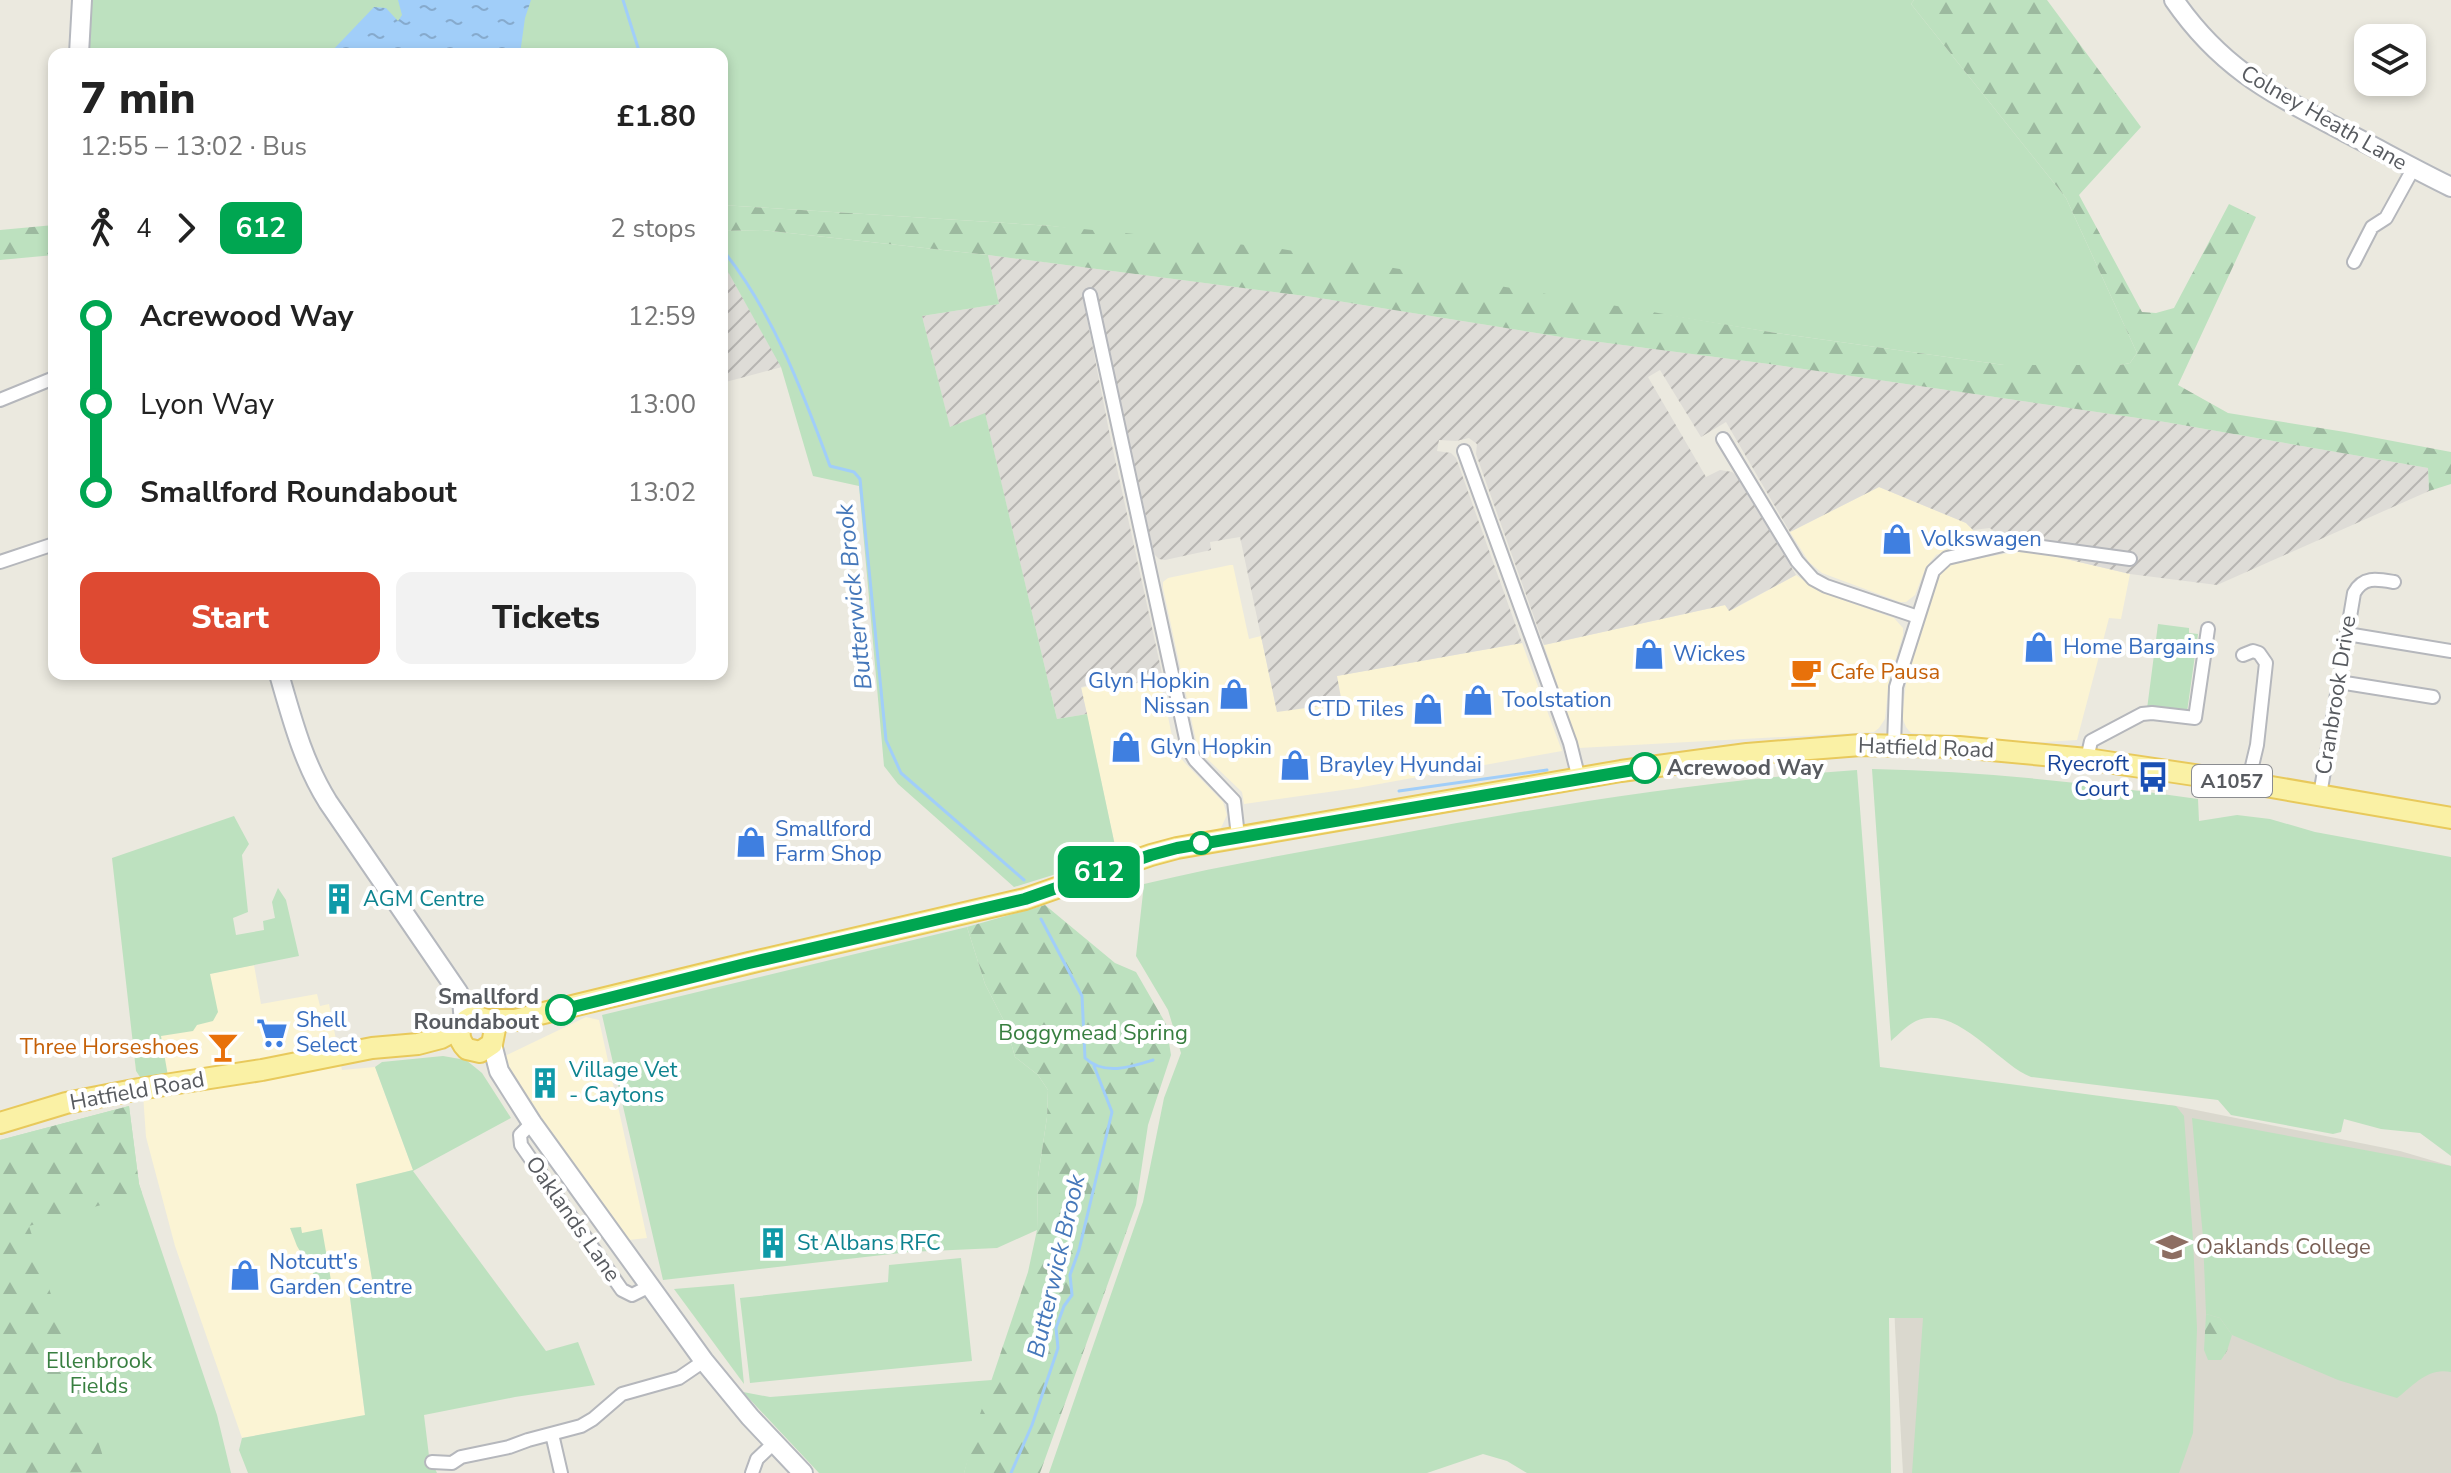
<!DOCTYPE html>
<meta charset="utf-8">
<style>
body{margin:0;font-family:"Nunito Sans",sans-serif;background:#f2f2f2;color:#222;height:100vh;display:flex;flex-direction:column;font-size:30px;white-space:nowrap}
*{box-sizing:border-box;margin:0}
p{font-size:26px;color:#767676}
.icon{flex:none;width:44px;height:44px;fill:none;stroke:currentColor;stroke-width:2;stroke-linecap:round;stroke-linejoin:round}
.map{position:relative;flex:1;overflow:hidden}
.drawer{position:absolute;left:48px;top:48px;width:680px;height:632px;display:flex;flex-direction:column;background:#fff;border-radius:16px;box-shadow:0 4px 12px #0003}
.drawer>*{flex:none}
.badge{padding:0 16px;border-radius:12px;font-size:28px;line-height:52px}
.buttons{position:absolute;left:2354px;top:24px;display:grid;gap:16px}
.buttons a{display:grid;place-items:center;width:72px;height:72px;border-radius:16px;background:#fff;box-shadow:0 4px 12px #0003;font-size:40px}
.map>.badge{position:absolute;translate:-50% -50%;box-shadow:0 0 0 4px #fff}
.legs{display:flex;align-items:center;gap:12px;height:88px;padding:0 32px;font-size:26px}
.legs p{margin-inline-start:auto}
.head{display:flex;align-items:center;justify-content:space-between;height:136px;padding:0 32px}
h1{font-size:44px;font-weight:800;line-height:60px}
.primary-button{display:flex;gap:16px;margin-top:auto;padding:16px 32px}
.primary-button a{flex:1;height:92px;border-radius:16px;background:#de4a32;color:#fff;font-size:32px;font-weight:800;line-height:92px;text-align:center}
.primary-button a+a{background:#f2f2f2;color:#222}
ul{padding:0 32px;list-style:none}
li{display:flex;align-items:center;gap:28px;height:88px;font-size:30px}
li i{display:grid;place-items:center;width:12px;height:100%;margin:0 10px;background:currentColor}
li i::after{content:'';width:20px;height:20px;margin:-10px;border:6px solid;border-radius:50%;background:#fff}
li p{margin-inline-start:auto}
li:first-child i{background:linear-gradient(#0000 50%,currentColor 0)}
li:last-child i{background:linear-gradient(currentColor 50%,#0000 0)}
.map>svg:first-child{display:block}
</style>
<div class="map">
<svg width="2451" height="1473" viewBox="0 0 2451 1473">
<defs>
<pattern id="industrial-furrows" width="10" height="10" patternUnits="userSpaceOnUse" patternTransform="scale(2)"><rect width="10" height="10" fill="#dedcd7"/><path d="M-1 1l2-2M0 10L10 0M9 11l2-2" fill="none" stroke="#b7b5b2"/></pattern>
<pattern id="forest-firs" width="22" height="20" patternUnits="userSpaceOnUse" patternTransform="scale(2)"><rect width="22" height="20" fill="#bde1bf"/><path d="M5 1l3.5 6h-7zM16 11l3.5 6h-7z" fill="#9cb99f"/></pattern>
<pattern id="water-ripples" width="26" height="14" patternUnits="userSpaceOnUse" patternTransform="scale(2)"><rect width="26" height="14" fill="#a1cef9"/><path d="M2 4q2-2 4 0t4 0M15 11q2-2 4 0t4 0" fill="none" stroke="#86aacd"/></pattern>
</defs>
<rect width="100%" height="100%" fill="#ebe9df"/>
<path fill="#fbf4d4" d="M1879 487 1966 523 1973 530 1970 542 1936 555 1926 567 1915 595 1906 602H1900L1822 573 1809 562 1790 532Z
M2020 551 2045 554 2130 574 2121 619 2109 618 2077 740 2030 743 1911 733 1906 727 1902 717 1907 675 1943 565Z
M1230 565H1233L1249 639 1261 636 1277 712 1336 676 1522 643 1562 751 1357 788 1244 804 1242 792 1198 750 1163 588V582L1168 578Z
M1796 575 1820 592 1894 618 1903 628V635L1889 681 1885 719 1879 728 1874 732 1579 748 1544 645 1725 605 1730 611Z
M1130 676 1132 684 1160 679 1175 750 1184 762 1223 802 1227 815 1220 830 1167 841 1117 855 1081 688Z
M254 965 261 1004 317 994 320 1006 329 1004 342 1070 375 1067 413 1170 356 1185 373 1285 349 1290 365 1416 242 1438 175 1246 146 1137 142 1080 136 1071 128 990Z
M586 1017 599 1020 647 1238 629 1240 536 1113 502 1062 505 1056Z"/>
<path fill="url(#industrial-furrows)" d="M988 255 1313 297 1561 337 1769 364 2165 422 2428 468 2429 491 2217 585 2130 574 2045 554 2020 551 2021 537H2000L1990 528 1973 530 1966 523 1879 487 1790 532 1726 422 1701 437 1660 370 1648 377 1706 477 1720 470 1732 472 1737 476 1796 575 1729 611 1725 605 1544 645 1476 454 1477 444 1469 438 1456 441 1439 440 1437 451 1451 453 1456 458 1522 643 1337 676 1342 703 1277 712 1240 537 1210 542 1211 550 1165 560 1159 559 1154 554 1097 294 1083 298 1111 441 1163 678 1132 684 1130 676 1081 687 1087 714 1057 719 985 414 950 428 922 316 999 304Z
M722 261 782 367 722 383Z"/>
<path fill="#dad8ce" d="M1886 1072 2176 1106 2400 1151 2451 1166V1473H1903L1895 1327Z"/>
<path fill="#bde1bf" d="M91 0H1914L1911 4 2066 198 2137 353 2130 363 2120 365H2004L1776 333 1575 300 1052 226 722 205V54H88Z
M762 230 988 255 999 304 922 316 950 427 985 413 1057 719 1087 714 1117 855 1014 887 898 784 884 766 859 486 813 476 781 367 722 261V231Z
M2158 624 2189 628V633L2198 634 2187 712 2147 709Z
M1872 769C1982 771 2090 783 2198 799L2199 821 2237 815 2270 819 2315 832 2451 857V1156L2420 1133 2381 1129 2344 1119 2341 1132 2333 1134 2231 1115 2218 1100 2031 1077C1999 1065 1956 1003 1916 1021 1906 1026 1899 1034 1891 1041Z
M1857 770 1880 1067 2176 1106 2184 1116 2193 1239 2197 1329 2193 1433 2179 1473H1912L1923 1318H1889L1891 1473H1527L1507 1461 1483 1454 1427 1473H1049L1143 1202 1164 1098 1181 1053 1168 1010 1136 956 1144 884C1222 865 1302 852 1382 837 1540 807 1697 781 1857 770Z
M234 816 249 844 242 855 248 912 233 918 236 935 264 930 263 921 275 918 272 902 278 888 286 900 299 956 210 974 218 1012 213 1021 197 1025 193 1031 161 1036 168 1076 142 1080 136 1071 112 858Z
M967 927 985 984 1006 1025 1015 1057 1038 1075 1048 1090 1047 1117 1038 1177 1037 1230 997 1248 909 1252 663 1280 602 1015Z
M443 1056 466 1060 482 1073 511 1118 413 1171 546 1351 578 1342 595 1385 515 1397 424 1415 429 1456 437 1473H248L239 1450 242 1438 365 1415 349 1290 373 1285 356 1184 413 1170 375 1067 382 1062Z
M129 1106 139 1184 217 1415 231 1473H0V1140Z
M2192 1118 2451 1166V1372C2428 1367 2414 1385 2397 1398L2338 1380 2232 1335 2220 1318 2206 1314 2203 1237Z
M301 1227 302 1233 322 1229 333 1292 325 1294 297 1246 290 1228Z
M961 1258 972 1361 750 1383 740 1298 888 1282 889 1265Z
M734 1284 744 1384 674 1289Z
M992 1380 964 1473H819L743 1392 770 1397Z"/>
<path fill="url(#forest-firs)" d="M1914 0H2047L2141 127 2079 195 2142 312 2156 313 2174 308 2229 204 2256 217 2178 385 2228 413 2345 432 2451 452V484L2429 491 2428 468 2165 422 1769 364 1561 337 1313 297 988 255 762 230 722 231V205L1052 226 1276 248 1776 333 2004 365H2120L2130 363 2137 353 2066 198 1911 4Z
M54 225V255L0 260V230Z
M1045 905 1115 963 1136 972 1166 1024 1171 1055 1148 1125 1136 1205 1040 1473H964L976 1426 1028 1272 1037 1230 1038 1177 1047 1117 1048 1090 1038 1075 1015 1057 1006 1025 985 984 967 927Z
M129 1106 139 1184 142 1193 29 1226 108 1472 0 1473V1140Z
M2206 1314 2220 1318 2232 1335 2227 1351 2221 1360H2208L2204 1350Z"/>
<path fill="url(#water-ripples)" d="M398 0H531L525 18 520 54H329L374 7 386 8 398 21 402 15Z"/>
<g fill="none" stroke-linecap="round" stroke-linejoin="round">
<path stroke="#a1cef9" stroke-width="3" d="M623 0 640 54
M722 249C773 312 802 390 830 466L854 472 860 479 886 740 901 773 1024 880
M1399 791 1547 770
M1041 919 1082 996 1085 1058C1104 1076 1131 1067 1153 1060
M1011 1473 1032 1425 1058 1348 1056 1328 1064 1306 1072 1295 1070 1275 1079 1250 1112 1112 1094 1066"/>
<defs>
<path id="street" d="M2354 262 2372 227 2386 218 2413 169
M1090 295 1188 748 1195 760 1234 801 1238 836
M0 400 54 378
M1723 439 1797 561 1813 579 1826 586 1918 617
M1464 451 1570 743 1579 779
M0 562 54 544
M2347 634 2451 651
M2243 655 2253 651 2259 653 2266 663 2257 745 2248 783
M2339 682 2433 697
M1894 745 1896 687 1933 571 1947 558 2007 544H2020L2130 559
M2087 759 2091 741 2142 714 2152 713 2195 718 2208 629
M2320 795 2354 593C2363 576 2377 579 2394 582
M532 1123 520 1135 521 1145 622 1290 632 1295 650 1286
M552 1434 561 1473
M432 1462 452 1463 461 1457 509 1447 528 1440 581 1426 593 1419 622 1394 679 1378 704 1361
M752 1473 757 1459 774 1443"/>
<path id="secondary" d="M2174 0C2223 71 2274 94 2347 133 2382 151 2416 170 2451 187
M79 54 82 0
M279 674C292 719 303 762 328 802L458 992 462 1000 464 1022
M492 1044 499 1071 532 1123 704 1361 750 1417 803 1473"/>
<path id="primary" d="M488 1020 495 1029 492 1044 480 1052 467 1049C455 1037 458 1022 474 1016L488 1020H515L749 963 1025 899 1151 855 1177 848 1621 771 1747 754 1861 745 1959 747 2087 759 2248 783 2451 818
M0 1123 66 1103 139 1089 262 1070 372 1048 418 1044 441 1038 461 1027"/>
</defs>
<use href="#street" stroke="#b5b7bc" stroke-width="16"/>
<use href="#secondary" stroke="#b5b8be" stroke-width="22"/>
<use href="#primary" stroke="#e8c95b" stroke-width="24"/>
<use href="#street" stroke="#fff" stroke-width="12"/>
<use href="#secondary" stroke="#fff" stroke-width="18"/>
<use href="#primary" stroke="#faf1a5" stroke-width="20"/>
</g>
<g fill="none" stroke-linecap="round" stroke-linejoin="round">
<defs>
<path id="line-1" d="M561 1010 749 963 1025 899 1151 855 1177 848 1645 768"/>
</defs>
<use href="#line-1" stroke="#fff" stroke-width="18"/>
<use href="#line-1" stroke="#00a651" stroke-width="12"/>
</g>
<defs>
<symbol id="shop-bare" viewBox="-9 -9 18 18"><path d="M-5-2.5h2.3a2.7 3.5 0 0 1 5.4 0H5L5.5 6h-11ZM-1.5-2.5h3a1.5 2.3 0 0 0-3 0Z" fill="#3f7fe0" stroke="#fff" stroke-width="2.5" paint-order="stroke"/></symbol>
<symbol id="cafe-bare" viewBox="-9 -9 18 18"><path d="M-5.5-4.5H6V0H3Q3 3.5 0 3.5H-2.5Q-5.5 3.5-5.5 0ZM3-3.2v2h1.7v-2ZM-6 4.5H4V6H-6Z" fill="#e8710a" stroke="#fff" stroke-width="2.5" paint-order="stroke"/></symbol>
<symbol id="bus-bare" viewBox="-9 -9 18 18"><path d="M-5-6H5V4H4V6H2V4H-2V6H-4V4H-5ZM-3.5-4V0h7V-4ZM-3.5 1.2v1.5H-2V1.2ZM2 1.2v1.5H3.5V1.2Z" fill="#1a4fb4" stroke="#fff" stroke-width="2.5" paint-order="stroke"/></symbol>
<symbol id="building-bare" viewBox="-9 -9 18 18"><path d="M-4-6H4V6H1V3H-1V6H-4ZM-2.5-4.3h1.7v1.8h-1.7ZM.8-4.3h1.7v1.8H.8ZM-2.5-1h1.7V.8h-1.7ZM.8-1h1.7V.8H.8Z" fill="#0f9aa8" stroke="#fff" stroke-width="2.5" paint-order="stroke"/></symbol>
<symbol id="supermarket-bare" viewBox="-9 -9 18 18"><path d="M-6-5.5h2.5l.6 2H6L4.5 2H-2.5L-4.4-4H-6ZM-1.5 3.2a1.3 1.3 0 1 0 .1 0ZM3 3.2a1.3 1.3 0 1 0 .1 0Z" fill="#3f7fe0" stroke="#fff" stroke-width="2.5" paint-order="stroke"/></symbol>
<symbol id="bar-bare" viewBox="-9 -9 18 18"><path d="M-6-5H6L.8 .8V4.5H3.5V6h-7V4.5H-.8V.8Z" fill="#e8710a" stroke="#fff" stroke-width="2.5" paint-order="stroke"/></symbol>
<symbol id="university-bare" viewBox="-9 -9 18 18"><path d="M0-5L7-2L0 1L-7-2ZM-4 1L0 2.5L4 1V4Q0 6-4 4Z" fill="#8d6e63" stroke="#fff" stroke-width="2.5" paint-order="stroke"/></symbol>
</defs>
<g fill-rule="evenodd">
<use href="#shop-bare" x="1875" y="517" width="44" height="44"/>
<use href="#shop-bare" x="2017" y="625" width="44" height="44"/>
<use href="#shop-bare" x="1627" y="632" width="44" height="44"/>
<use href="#cafe-bare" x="1784" y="650" width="44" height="44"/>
<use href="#shop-bare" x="1212" y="672" width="44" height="44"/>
<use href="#shop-bare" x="1456" y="678" width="44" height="44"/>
<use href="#shop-bare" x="1406" y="687" width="44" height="44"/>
<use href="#shop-bare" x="1104" y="725" width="44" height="44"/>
<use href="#shop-bare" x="1273" y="743" width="44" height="44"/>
<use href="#bus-bare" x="2131" y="755" width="44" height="44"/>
<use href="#shop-bare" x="729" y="820" width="44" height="44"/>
<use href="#building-bare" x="317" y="877" width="44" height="44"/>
<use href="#supermarket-bare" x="250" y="1011" width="44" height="44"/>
<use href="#bar-bare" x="201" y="1025" width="44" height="44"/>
<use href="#building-bare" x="523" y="1061" width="44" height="44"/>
<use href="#building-bare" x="751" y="1221" width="44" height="44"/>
<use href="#university-bare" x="2150" y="1225" width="44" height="44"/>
<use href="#shop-bare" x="223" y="1253" width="44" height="44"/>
</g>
<g fill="#fff" stroke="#00a651" stroke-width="4">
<circle cx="1645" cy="768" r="14"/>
<circle cx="1201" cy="843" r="10"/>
<circle cx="561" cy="1010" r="14"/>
</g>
<g text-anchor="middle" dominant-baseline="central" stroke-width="8" stroke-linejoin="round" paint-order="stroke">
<rect fill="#fff" stroke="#8a8c90" stroke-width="2" x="2192" y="765" width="80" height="32" rx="6"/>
<g font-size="20" font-weight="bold" fill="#585b60">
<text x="2232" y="781">A1057</text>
</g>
<g font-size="22" fill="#585b60" stroke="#fff">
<text transform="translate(2324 118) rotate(30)">Colney Heath Lane</text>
<text transform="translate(2336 695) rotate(-81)">Cranbrook Drive</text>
<text transform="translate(1926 748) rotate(2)">Hatfield Road</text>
<text transform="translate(137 1091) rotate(-10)">Hatfield Road</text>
<text transform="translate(573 1219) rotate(55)">Oaklands Lane</text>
</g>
<g font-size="22" fill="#366cbe" stroke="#fff" text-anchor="start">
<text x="1921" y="539">Volkswagen</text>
<text x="2063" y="647">Home Bargains</text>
<text x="1673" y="654">Wickes</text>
<text x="1210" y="681" text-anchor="end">Glyn Hopkin<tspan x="1210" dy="25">Nissan</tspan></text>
<text x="1502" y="700">Toolstation</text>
<text x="1404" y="709" text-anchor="end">CTD Tiles</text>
<text x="1150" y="747">Glyn Hopkin</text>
<text x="1319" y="765">Brayley Hyundai</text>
<text x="775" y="829">Smallford<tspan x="775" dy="25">Farm Shop</tspan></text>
<text x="296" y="1020">Shell<tspan x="296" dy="25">Select</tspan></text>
<text x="269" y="1262">Notcutt's<tspan x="269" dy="25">Garden Centre</tspan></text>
</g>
<g font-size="22" fill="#c56008" stroke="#fff" text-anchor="start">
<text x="1830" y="672">Cafe Pausa</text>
<text x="199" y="1047" text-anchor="end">Three Horseshoes</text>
</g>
<g font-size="22" fill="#164399" stroke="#fff" text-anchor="end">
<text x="2129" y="764">Ryecroft<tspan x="2129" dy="25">Court</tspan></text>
</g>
<g font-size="22" font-weight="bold" fill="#585b60" stroke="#fff" text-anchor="start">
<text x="1667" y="768">Acrewood Way</text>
<text x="539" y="997" text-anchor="end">Smallford<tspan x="539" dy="25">Roundabout</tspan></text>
</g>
<g font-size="22" fill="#0d838f" stroke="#fff" text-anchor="start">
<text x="363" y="899">AGM Centre</text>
<text x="569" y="1070">Village Vet<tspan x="569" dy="25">- Caytons</tspan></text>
<text x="797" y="1243">St Albans RFC</text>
</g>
<g font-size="22" fill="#387f40" stroke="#fff">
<text x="1093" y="1033">Boggymead Spring</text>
<text x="99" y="1361">Ellenbrook<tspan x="99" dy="25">Fields</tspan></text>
</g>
<g font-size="22" fill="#785e54" stroke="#fff" text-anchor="start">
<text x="2196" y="1247">Oaklands College</text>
</g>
<g font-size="24" font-style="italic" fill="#4678ba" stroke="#fff">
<text transform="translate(854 597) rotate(-96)">Butterwick Brook</text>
<text transform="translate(1056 1266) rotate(-77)">Butterwick Brook</text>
</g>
</g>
</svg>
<div class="buttons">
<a><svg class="icon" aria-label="layers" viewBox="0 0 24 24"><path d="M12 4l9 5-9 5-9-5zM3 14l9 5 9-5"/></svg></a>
</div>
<b class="badge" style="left:1099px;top:872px;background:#00a651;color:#fff">612</b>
<section class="drawer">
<div class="head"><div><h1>7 min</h1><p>12:55 – 13:02 · Bus</p></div><b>£1.80</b></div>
<div class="legs"><svg class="icon" aria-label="walk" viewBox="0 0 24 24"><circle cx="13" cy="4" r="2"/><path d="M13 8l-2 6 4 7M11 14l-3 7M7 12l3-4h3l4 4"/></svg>4<svg class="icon" aria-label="forward" viewBox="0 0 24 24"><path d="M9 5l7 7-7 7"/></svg><b class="badge" style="background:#00a651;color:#fff">612</b><p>2 stops</p></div>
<ul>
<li><i style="color:#00a651"></i><b>Acrewood Way</b><p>12:59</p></li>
<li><i style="color:#00a651"></i><span>Lyon Way</span><p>13:00</p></li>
<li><i style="color:#00a651"></i><b>Smallford Roundabout</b><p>13:02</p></li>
</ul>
<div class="primary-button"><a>Start</a><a>Tickets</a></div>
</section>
</div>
